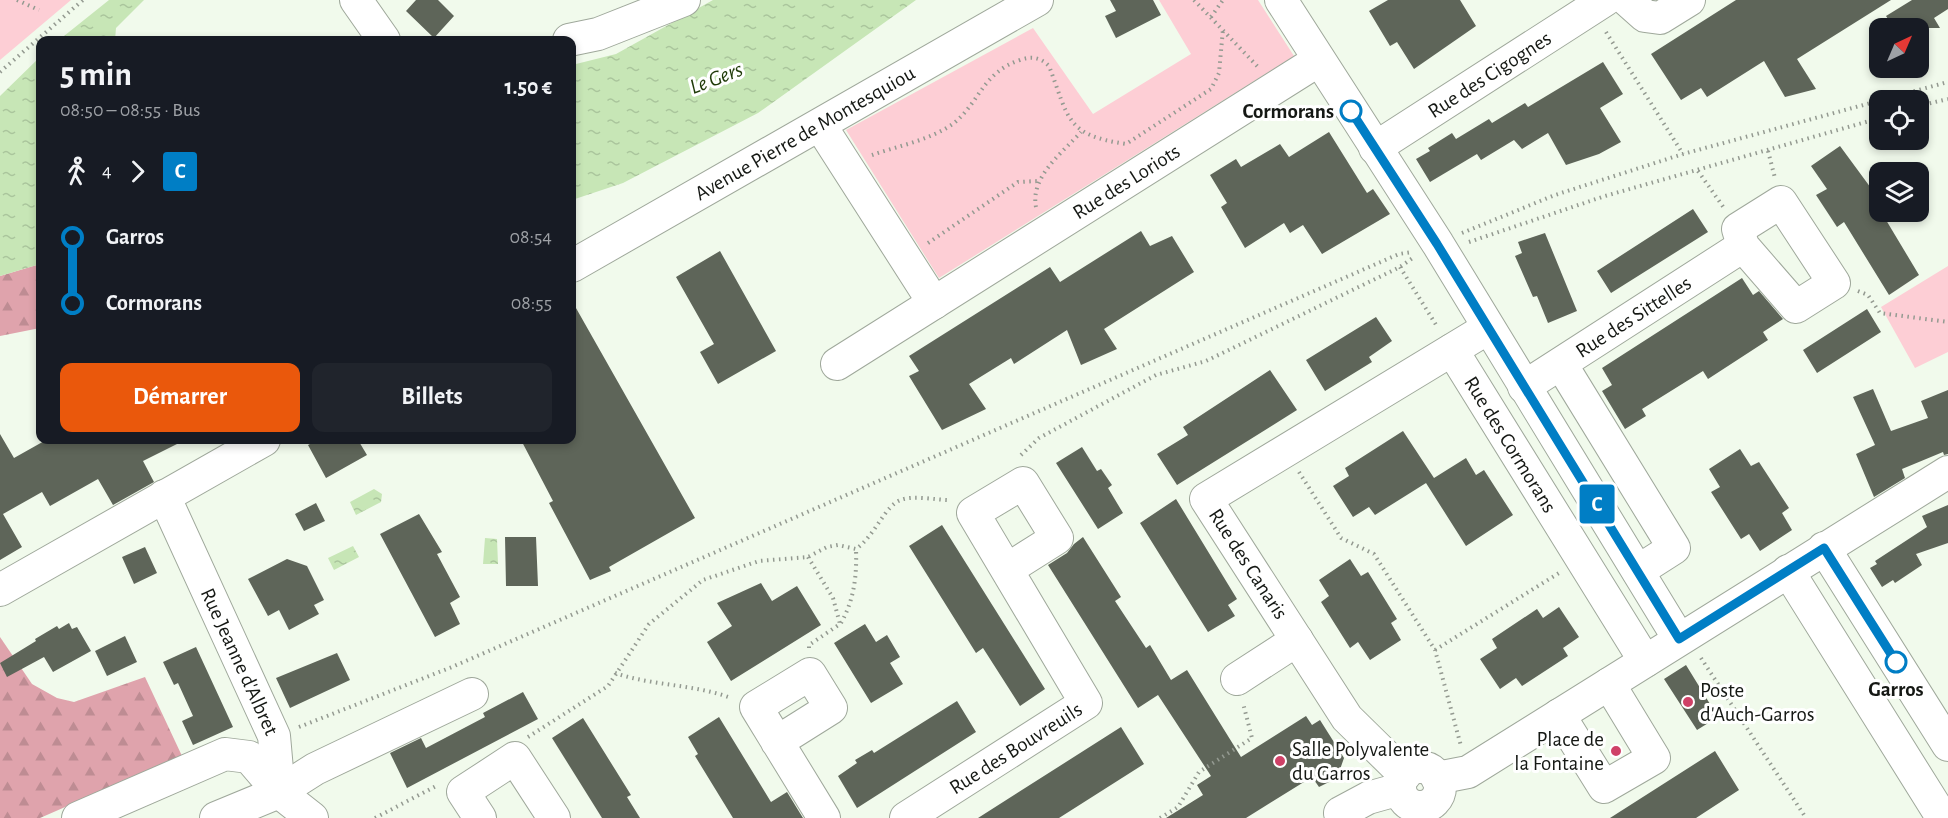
<!DOCTYPE html>
<html lang="fr">
<meta charset="utf-8">
<style>
body{margin:0;font-family:"Alegreya Sans",sans-serif;background:#20242c;color:#f1f3f6;height:100vh;display:flex;flex-direction:column;font-size:22px;white-space:nowrap}
*{box-sizing:border-box;margin:0}
p{font-size:20px;color:#9ea1a6}
.icon{flex:none;width:33px;height:33px;fill:none;stroke:currentColor;stroke-width:2;stroke-linecap:round;stroke-linejoin:round}
.map{position:relative;flex:1;overflow:hidden}
.drawer{position:absolute;left:36px;top:36px;width:540px;height:408px;display:flex;flex-direction:column;background:#171b24;border-radius:12px;box-shadow:0 3px 9px #0003}
.drawer>*{flex:none}
.badge{padding:0 12px;border-radius:4px;font-size:21px;line-height:39px}
.needle{width:39px;rotate:44deg}
.buttons{position:absolute;left:1869px;top:18px;display:grid;gap:12px}
.buttons a{display:grid;place-items:center;width:60px;height:60px;border-radius:12px;background:#171b24;box-shadow:0 3px 9px #0003;font-size:30px}
.map>.badge{position:absolute;translate:-50% -50%;box-shadow:0 0 0 3px #fff}
.legs{display:flex;align-items:center;gap:9px;height:66px;padding:0 24px;font-size:20px}
.legs p{margin-inline-start:auto}
.head{display:flex;align-items:center;justify-content:space-between;height:102px;padding:0 24px}
h1{font-size:33px;font-weight:700;line-height:45px}
.primary-button{display:flex;gap:12px;margin-top:auto;padding:12px 24px}
.primary-button a{flex:1;height:69px;border-radius:12px;background:#ea580c;color:#fff;font-size:24px;font-weight:700;line-height:69px;text-align:center}
.primary-button a+a{background:#20242c;color:#f1f3f6}
ul{padding:0 24px;list-style:none}
li{display:flex;align-items:center;gap:21px;height:66px;font-size:22px}
li i{display:grid;place-items:center;width:9px;height:100%;margin:0 8px;background:currentColor}
li i::after{content:'';width:15px;height:15px;margin:-8px;border:4px solid;border-radius:50%;background:#171b24}
li p{margin-inline-start:auto}
li:first-child i{background:linear-gradient(#0000 50%,currentColor 0)}
li:last-child i{background:linear-gradient(currentColor 50%,#0000 0)}
.map>svg:first-child{display:block}
</style>
<div class="map">
<svg width="1948" height="818" viewBox="0 0 1948 818">
<defs>
<pattern id="forest-firs" width="22" height="20" patternUnits="userSpaceOnUse" patternTransform="scale(1.5)"><rect width="22" height="20" fill="#dfa3ac"/><path d="M5 1l3.5 6h-7zM16 11l3.5 6h-7z" fill="#be8c93"/></pattern>
<pattern id="water-ripples" width="26" height="14" patternUnits="userSpaceOnUse" patternTransform="scale(1.5)"><rect width="26" height="14" fill="#c7e6b6"/><path d="M2 4q2-2 4 0t4 0M15 11q2-2 4 0t4 0" fill="none" stroke="#aac59c"/></pattern>
</defs>
<rect width="100%" height="100%" fill="#f1faec"/>
<path fill="#fdced5" d="M0 0H71L0 60Z
M1159 0H1258L1294 56 939 278 846 130 1033 28 1093 114 1191 54Z
M1948 266V352L1915 368 1881 307Z"/>
<path fill="url(#forest-firs)" d="M40 264V328L0 336V276Z
M0 637 32 684 57 698 74 702 145 677 182 756 40 818H0Z"/>
<path fill="url(#water-ripples)" d="M109 0H144L116 28 115 40H59Z
M713 0H916L758 113 623 183 572 200V65L616 54Z
M40 57V264L0 276V96Z
M374 489 382 494 381 502 356 515 350 502Z
M485 538 497 539 498 564H483Z
M353 546 359 557 334 570 328 558Z"/>
<path fill="#5e6559" d="M416 0H438L454 16 434 38 406 11Z
M1110 0H1153L1161 15 1116 38 1105 16 1116 11Z
M1388 0H1460L1476 26 1414 69 1397 42 1390 46 1369 11Z
M1736 0H1891L1797 59 1816 89 1785 97 1764 61 1707 97 1701 88 1681 100 1651 54Z
M1912 0H1948V9L1934 18 1940 28H1894L1886 16Z
M1603 62 1623 94 1600 108 1621 142 1599 154 1566 165 1548 133 1522 149 1514 140 1481 160 1477 154 1430 182 1416 159 1430 151 1428 148 1452 133 1456 139 1489 119 1492 123 1525 103 1528 107Z
M1329 132 1367 193 1373 189 1390 214 1322 254 1303 225 1290 233 1284 223 1245 248 1221 207 1227 203 1210 175 1236 159 1241 167 1280 144 1289 157Z
M1840 146 1879 199 1876 201 1880 212 1885 214 1883 215 1919 275 1889 295 1844 222 1837 227 1816 195 1827 189 1811 166Z
M1693 209 1708 232 1611 293 1597 271Z
M1141 231 1150 246 1172 236 1194 272 1104 329 1117 349 1081 365 1067 330 1014 364 1011 358 969 384 986 409 942 430 909 376 919 371 909 356 1050 267 1060 282Z
M1545 233 1577 311 1548 323 1537 296 1533 297 1515 256 1522 253 1518 242Z
M720 251 776 351 718 384 700 352 714 344 676 277Z
M1742 278 1753 295 1759 291 1783 319 1763 332 1768 340 1708 379 1703 371 1642 409 1646 416 1625 429 1602 391 1612 385 1602 368Z
M572 301 695 518 609 567 611 571 590 580 549 503 553 501 521 440H572Z
M1867 309 1881 332 1817 373 1803 350Z
M1376 317 1392 341 1369 357 1372 362 1325 391 1306 360Z
M1270 370 1297 410 1177 485 1157 454 1188 435 1183 427Z
M1873 389 1891 431 1928 418 1921 401 1948 390V454L1944 455 1943 452 1902 469 1905 478 1874 497 1856 454 1875 445 1853 397Z
M1403 431 1434 478 1375 515 1369 507 1353 517 1333 486 1349 476 1345 468Z
M0 434 14 458 46 440H185L143 461 154 482 113 505 98 479 50 506 42 492 3 514 22 547 0 560Z
M318 440H358L367 455 326 478 308 445Z
M1082 447 1097 471 1101 469 1112 485 1108 488 1123 513 1098 529 1056 463Z
M1740 449 1751 466 1759 462 1789 508 1782 513 1792 530 1760 551 1749 534 1741 539 1711 492 1720 487 1709 469Z
M1466 458 1476 475 1484 470 1513 515 1466 546 1426 483Z
M1176 499 1237 599 1228 605 1235 616 1208 632 1140 523Z
M316 503 325 521 304 531 295 514Z
M1948 505V543L1916 554 1922 565 1895 583 1893 580 1882 587 1870 568 1877 564 1875 561 1927 527 1922 516Z
M419 514 442 552 437 554 460 597 450 603 460 624 435 637 380 534Z
M942 525 1045 689 1020 706 983 648 976 653 909 546Z
M505 537H536L538 586H506Z
M1083 537 1121 597 1115 601 1146 648 1150 645 1171 680 1187 670 1241 757 1306 716 1312 725 1320 720 1344 758 1337 778 1319 787 1312 777 1246 818H1166L1203 795 1197 785 1211 776 1158 695 1138 708 1048 565 1067 553 1074 544Z
M145 547 157 573 134 584 122 557Z
M287 559 307 566 324 600 314 605 319 614 289 630 279 610 268 616 248 579Z
M1350 559 1361 576 1368 572 1397 619 1391 623 1401 640 1370 660 1358 642 1350 648 1321 602 1329 596 1319 580Z
M761 583 772 601 797 586 821 625 731 681 707 642 732 626 717 603Z
M1559 607 1579 637 1563 648 1568 656 1522 686 1516 678 1500 689 1480 659 1497 648 1492 639 1537 609 1543 618Z
M69 623 72 629 77 627 91 651 53 672 44 657 7 677 0 663 36 641 35 639 57 626 59 629Z
M865 624 876 642 887 635 900 657 890 663 903 684 871 703 834 643Z
M125 636 137 662 107 676 95 651Z
M196 647 233 727 193 745 182 721 193 716 178 683 174 685 163 662Z
M337 653 350 680 290 708 276 678Z
M1686 665 1718 717 1697 730 1664 679Z
M523 692 538 719 407 788 390 753 421 738 426 748 485 717 483 713Z
M957 701 976 732 857 808 838 776 857 763 855 760 872 750 874 753Z
M719 717 771 802 787 792 803 818H733L695 756 698 754 688 737Z
M583 718 631 795 627 797 640 818H602L552 738Z
M1121 727 1144 764 1059 818H978Z
M1715 751 1739 790 1696 818H1610Z"/>
<g fill="none" stroke-linecap="round" stroke-linejoin="round">
<defs>
<g id="minor">
<path d="M356 0 384 40"/>
<path d="M1281 0 1438 244 1679 639"/>
<path d="M1627 0 1645 16 1660 18 1689 0"/>
<path d="M569 40 598 34 684 0"/>
<path d="M820 125 934 303"/>
<path id="s1" d="M1375 148 1605 0"/>
<path id="s2" d="M572 266 1037 0"/>
<path id="s3" d="M1452 350 1645 661"/>
<path id="s4" d="M837 364 1319 60"/>
<path d="M1561 364 1674 548 1638 571"/>
<path id="s5" d="M1524 387 1743 246 1738 229 1781 202 1834 283 1796 307 1743 246"/>
<path id="s6" d="M164 496 274 736 279 792"/>
<path d="M1824 548 1948 745"/>
<path d="M1788 571 1940 814"/>
<path d="M0 590 264 440"/>
<path d="M1237 679 1297 640"/>
<path d="M1559 715 1604 787 1654 758 1609 684"/>
<path d="M777 742 831 708 810 674 756 707 824 818"/>
<circle cx="1420" cy="787" r="20"/>
<path d="M1405 775 1347 718 1206 499 1488 328"/>
<path d="M1437 778 1468 772 1948 472"/>
<path d="M78 818 225 754 249 757 279 792 312 818"/>
<path d="M216 818 279 792 315 769 472 694"/>
<path d="M480 818 463 792 515 758 554 818"/>
<path id="s7" d="M906 818 1086 703 973 513 1023 483 1057 538 1008 569"/>
<path d="M1343 818 1340 813 1368 798 1400 789"/>
</g>
</defs>
<use href="#minor" stroke="#9fa89b" stroke-width="34"/>
<path stroke="#949a91" stroke-width="4" stroke-dasharray="1.5 4.5" stroke-linecap="butt" d="M17 0 39 10
M1194 0 1258 67
M1211 17 1223 0
M1606 32 1683 154
M0 72 83 0
M1918 106 1948 99
M1768 151 1775 178
M872 155C898 146 931 140 954 123 979 103 983 72 1020 60 1031 56 1040 57 1049 66 1069 118 1065 135 1126 144L1211 89 1219 73 1223 29
M1698 171 1724 208
M1036 207C1030 177 1062 153 1081 132
M1462 233 1555 195 1683 154 1948 82
M1469 242 1605 196 1880 118
M928 243 1018 182 1038 181
M1400 267 1438 328
M1858 291 1868 295 1880 313 1948 322
M1021 455 1039 438 1156 375 1206 361 1400 267 1414 257
M1299 472 1341 538 1374 554 1435 650 1461 746
M808 557 833 598 840 624 809 645V649
M841 623C854 600 857 576 856 549
M1435 650 1559 573
M1701 658 1806 818
M615 673C653 686 694 684 731 698
M299 727 452 667 1399 254 1412 252
M528 737 608 686 649 624 703 580 759 561 808 557 827 547 838 545 856 549C875 536 885 505 901 500 913 495 936 500 949 500
M375 818 438 785
M1160 818 1178 807 1199 772 1252 738 1243 703"/>
<use href="#minor" stroke="#fff" stroke-width="32"/>
</g>
<g fill="none" stroke-linecap="round" stroke-linejoin="round">
<defs>
<path id="line-1" d="M1351 111 1437 244 1679 639 1824 548 1896 662"/>
</defs>
<use href="#line-1" stroke="#fff" stroke-width="14"/>
<use href="#line-1" stroke="#007ec5" stroke-width="9"/>
</g>
<g fill="#fff" stroke="#007ec5" stroke-width="3">
<circle cx="1351" cy="111" r="10"/>
<circle cx="1896" cy="662" r="10"/>
</g>
<g fill="#cf4167" stroke="#fff" stroke-width="2">
<circle cx="1688" cy="702" r="6"/>
<circle cx="1616" cy="751" r="6"/>
<circle cx="1280" cy="761" r="6"/>
</g>
<g text-anchor="middle" dominant-baseline="central" stroke-width="6" stroke-linejoin="round" paint-order="stroke">
<g font-size="21" fill="#151814" stroke="#fff">
<text stroke="none"><textPath href="#s1" startOffset="136">Rue des Cigognes</textPath></text>
<text stroke="none"><textPath href="#s2" startOffset="268">Avenue Pierre de Montesquiou</textPath></text>
<text stroke="none"><textPath href="#s4" startOffset="342">Rue des Loriots</textPath></text>
<text stroke="none"><textPath href="#s5" startOffset="130">Rue des Sittelles</textPath></text>
<text stroke="none"><textPath href="#s3" startOffset="111">Rue des Cormorans</textPath></text>
<text transform="translate(1248 564) rotate(57)">Rue des Canaris</text>
<text stroke="none"><textPath href="#s6" startOffset="182">Rue Jeanne d'Albret</textPath></text>
<text stroke="none"><textPath href="#s7" startOffset="130">Rue des Bouvreuils</textPath></text>
</g>
<g font-size="21" font-weight="bold" fill="#151814" stroke="#fff" text-anchor="end">
<text x="1334" y="111">Cormorans</text>
<text x="1896" y="689" text-anchor="middle">Garros</text>
</g>
<g font-size="21" fill="#151814" stroke="#fff" text-anchor="start">
<text x="1700" y="690">Poste<tspan x="1700" dy="24">d'Auch-Garros</tspan></text>
<text x="1604" y="739" text-anchor="end">Place de<tspan x="1604" dy="24">la Fontaine</tspan></text>
<text x="1292" y="749">Salle Polyvalente<tspan x="1292" dy="24">du Garros</tspan></text>
</g>
<g font-size="22" font-style="italic" fill="#1f3a08" stroke="#fff">
<text transform="translate(716 78) rotate(-21)">Le Gers</text>
</g>
</g>
</svg>
<div class="buttons">
<a><svg class="needle" viewBox="-14 -14 28 28"><path d="M0-13l5 13h-10z" fill="#e53935"/><path d="M0 13l5-13h-10z" fill="#9ea1a6"/></svg></a>
<a><svg class="icon" aria-label="locate" viewBox="0 0 24 24"><circle cx="12" cy="12" r="6"/><path d="M12 2v4M12 18v4M2 12h4M18 12h4"/></svg></a>
<a><svg class="icon" aria-label="layers" viewBox="0 0 24 24"><path d="M12 4l9 5-9 5-9-5zM3 14l9 5 9-5"/></svg></a>
</div>
<b class="badge" style="left:1597px;top:504px;background:#007ec5;color:#fff">C</b>
<section class="drawer">
<div class="head"><div><h1>5 min</h1><p>08:50 – 08:55 · Bus</p></div><b>1.50 €</b></div>
<div class="legs"><svg class="icon" aria-label="walk" viewBox="0 0 24 24"><circle cx="13" cy="4" r="2"/><path d="M13 8l-2 6 4 7M11 14l-3 7M7 12l3-4h3l4 4"/></svg>4<svg class="icon" aria-label="forward" viewBox="0 0 24 24"><path d="M9 5l7 7-7 7"/></svg><b class="badge" style="background:#007ec5;color:#fff">C</b></div>
<ul>
<li><i style="color:#007ec5"></i><b>Garros</b><p>08:54</p></li>
<li><i style="color:#007ec5"></i><b>Cormorans</b><p>08:55</p></li>
</ul>
<div class="primary-button"><a>Démarrer</a><a>Billets</a></div>
</section>
</div>
